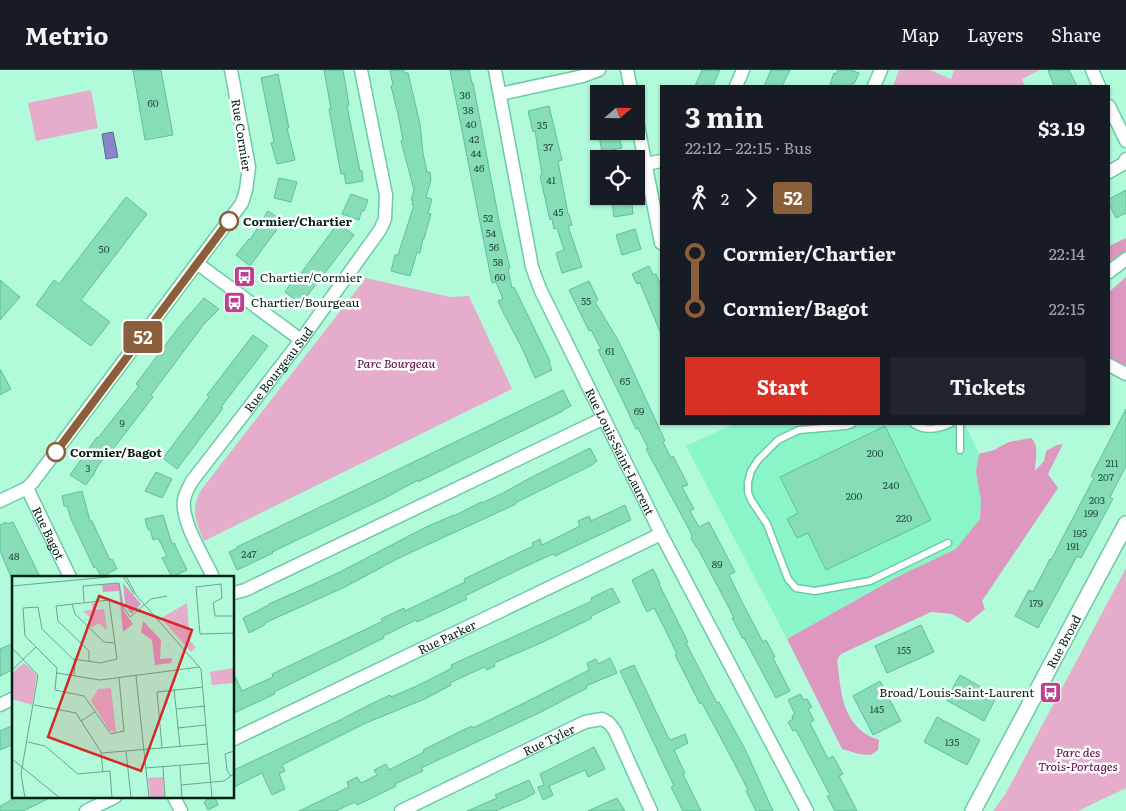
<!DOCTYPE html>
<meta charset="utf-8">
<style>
body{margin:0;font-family:Literata,serif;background:#20242c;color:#f1f3f6;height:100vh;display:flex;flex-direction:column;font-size:19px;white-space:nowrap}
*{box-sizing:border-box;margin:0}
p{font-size:16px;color:#9ea1a6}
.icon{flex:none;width:28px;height:28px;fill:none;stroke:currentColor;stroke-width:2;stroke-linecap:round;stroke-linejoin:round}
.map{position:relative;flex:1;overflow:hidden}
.drawer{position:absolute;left:660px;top:15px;width:450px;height:340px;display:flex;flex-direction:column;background:#171b24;border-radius:0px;box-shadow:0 1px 4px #0004}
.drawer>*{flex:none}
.badge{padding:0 10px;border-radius:4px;font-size:18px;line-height:32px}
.needle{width:32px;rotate:70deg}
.buttons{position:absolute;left:590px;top:15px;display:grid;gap:10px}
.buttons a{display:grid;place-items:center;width:55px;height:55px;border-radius:0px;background:#171b24;box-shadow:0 1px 4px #0004;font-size:25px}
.map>.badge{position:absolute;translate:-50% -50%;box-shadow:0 0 0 2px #fff}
.legs{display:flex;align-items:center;gap:8px;height:55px;padding:0 25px;font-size:16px}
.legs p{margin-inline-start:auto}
.head{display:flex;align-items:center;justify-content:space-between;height:85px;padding:0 25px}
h1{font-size:28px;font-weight:700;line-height:38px}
.primary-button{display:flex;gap:10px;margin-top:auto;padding:10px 25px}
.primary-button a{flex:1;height:58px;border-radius:0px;background:#d93025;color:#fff;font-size:20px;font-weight:700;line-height:58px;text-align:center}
.primary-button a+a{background:#20242c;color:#f1f3f6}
ul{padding:0 25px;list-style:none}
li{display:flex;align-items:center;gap:18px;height:55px;font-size:19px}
li i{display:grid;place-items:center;width:8px;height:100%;margin:0 6px;background:currentColor}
li i::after{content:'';width:12px;height:12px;margin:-6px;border:4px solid;border-radius:50%;background:#171b24}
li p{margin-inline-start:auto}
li:first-child i{background:linear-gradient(#0000 50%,currentColor 0)}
li:last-child i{background:linear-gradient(currentColor 50%,#0000 0)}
header{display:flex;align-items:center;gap:30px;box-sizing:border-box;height:70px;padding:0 25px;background:#171b24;border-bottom:1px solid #363941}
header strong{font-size:24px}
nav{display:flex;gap:28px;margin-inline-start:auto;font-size:18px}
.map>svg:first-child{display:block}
</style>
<header>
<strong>Metrio</strong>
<nav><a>Map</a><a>Layers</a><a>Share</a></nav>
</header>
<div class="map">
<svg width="1126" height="741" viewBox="0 0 1126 741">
<rect width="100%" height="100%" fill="#b1fbda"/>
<path fill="#89f5c8" d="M734 354H965L979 384 976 402 981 431 980 449 956 480 897 507 787 569 686 376Z"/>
<path fill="#e5accb" d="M899 0H930L951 9 954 0H1040L1022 9 1025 16H893Z
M91 20 98 58 36 71 28 33Z
M366 208 450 227 469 226 512 319 204 471C196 451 190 442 201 420Z
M1126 498V718L1078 741H993L1006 723Z"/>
<path fill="#de97bf" d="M1126 168V181L1109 192V176Z
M1126 207V299L1109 292V222Z
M1031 368C1040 376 1035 390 1035 401L1044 391 1046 381 1057 375 1063 374 1048 404 1058 418 982 531 985 539 968 553 952 544 931 542 841 584 837 590C841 617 840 644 864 663 868 666 874 668 879 670L878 680 871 685 859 684 842 679 787 569 897 507 956 479 980 449 981 431 976 402 979 384 994 380 1009 372Z"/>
<path fill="#8885c8" stroke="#606792" d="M113 62 118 87 106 89 102 64Z"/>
<path fill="#87ddb8" stroke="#5fc099" d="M133 0H161L173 65 145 70Z
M324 0H343L349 35 347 36 360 101H362L363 111 346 114 344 104H341L329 39H331Z
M390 0H404V3H408L420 54 423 83 427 102H430L431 110 426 127 432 129 428 143 431 144 424 169H423L420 183 417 182 410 206 391 201 395 185H398L414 135H412L413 130H411L414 120 401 71 403 70 398 44 391 16 393 15Z
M450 0H469L472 13H473L500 156 510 198 508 199 512 218 514 217 550 291 549 292 552 300 535 308 523 280 503 242 498 231 503 229 496 212 492 213Z
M702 0H720L713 16H695Z
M771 0H790L782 16H764Z
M838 0H851L859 3 854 14 852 13 851 16H835L830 14 834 3 836 4Z
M1048 0H1069L1077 16H1054Z
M278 4 289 58H287L295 90 277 94 271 73 274 72 261 8Z
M549 36 562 90 558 91 568 144H569L572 155 568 156 582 197 562 203 556 183 564 180 557 158 554 159 552 149 550 150 540 106 542 105 535 61 533 62 528 41Z
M598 61H618L622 78 602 82Z
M279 108 297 112 291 132 274 128Z
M1126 120V143L1116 148 1109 134V129Z
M351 124 368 130 364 141 362 140 359 150 342 144Z
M611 126H631L633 144 614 147Z
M126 127 147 144 81 230 110 252 91 276 36 235 54 210 59 214Z
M268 141 283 151 250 196 236 185 249 169 250 170Z
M338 153 354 165 307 226 305 225 299 233 285 222 291 213 293 214Z
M635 159 641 179 622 185 616 165Z
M649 196 653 205 656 204 661 216V264L640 213 637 214 632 204Z
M0 210 20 227 0 250Z
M589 211 598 230 595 232 618 270 632 299 665 371 663 372 671 388 673 386 688 415 682 417 694 439 690 441 699 457 709 452 735 502 729 505 742 532 763 572 766 570 775 587 773 588 790 621 776 628 744 568 743 569 732 548H734L726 532 697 477H696L691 468H692L691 463 646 379 648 378 638 358 636 359 622 329 598 280 601 279 591 260 589 261 569 220Z
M204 228 219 239 204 254 151 325 153 327 113 379 112 378 97 397 93 406H92L86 415 70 405 97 367 98 368 139 316 136 314 182 253Z
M253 265 268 276 221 337 223 338 177 399 163 388 209 327 207 325Z
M0 299 11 319 0 325Z
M563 320 571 336 563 340V341L418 412V410L385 428 272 482 273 483 237 500 229 482 238 478 237 477Z
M1126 339V396L1110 427 1113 429 1081 488 1077 486 1038 558 1015 546 1029 520 1033 522 1050 489 1051 490 1094 408 1091 406Z
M885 356 931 450 826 500 808 463 797 468 787 449 798 443 780 407Z
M590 378 597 391 592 395 515 433 516 434 399 488 345 517 267 552 263 556 249 563 243 548 269 535V534L338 503 426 457 454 445V446L481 432 482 433 503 423 530 408Z
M156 402 172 409 162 428 145 421Z
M82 421 90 451H92L110 490 112 489 117 499 101 507 96 497 94 498 71 449 67 436H64L62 426Z
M625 435 631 450 555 486 553 484 520 499 465 526 467 529 439 542 417 552 416 550 383 566 384 568 274 622 275 624 234 643V604L242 621 273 607 272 604 383 551 381 549 404 538 405 541 465 512 464 509 533 476 532 473 540 469 542 475 580 456 578 451 589 446 591 451Z
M163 445 172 474 174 473 187 500 172 507 162 488 167 486 158 468 153 470 150 459 148 460 145 449Z
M6 452 7 454 13 452 40 507H11L0 481V455Z
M653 499 660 513 659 514 688 572 686 573 717 633 719 632 745 679 773 741H756L746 721 748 720 731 687 702 633 700 634 675 585 677 584 664 557 654 538 647 542 643 534 632 510Z
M612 518 620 532 591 546 592 548 543 572 494 593 495 596 487 600 484 597 450 613 451 615 427 628 366 653 282 695 285 701 279 704 285 719 272 725 262 703 234 717V700L338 651 369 635 390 625 391 627 419 615 452 598 451 595 592 531 591 528Z
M921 555 934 582 887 603 875 576Z
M14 573V599L0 606V579Z
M610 588 617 603 586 616 587 618 539 643 421 698 423 701 395 714 396 716 376 726 357 735 355 732 336 741H299L349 717 347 712 357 707 361 713 377 705 374 700 386 694 389 700 424 682 423 680 461 661 472 656 473 658 530 630 589 600 587 593 596 589 598 594Z
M634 595 668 667 671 670 685 664 688 673 674 680 685 703 683 704 701 741H683L671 717 674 716 620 601Z
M960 605 997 626 984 651 946 630Z
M880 611 901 651 873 665 853 626Z
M800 624 804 630 807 629 812 637 808 639 814 650 810 653 828 689 833 686 843 704 839 706 857 741H835L827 726 830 725 796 660 793 661 788 652 793 649 792 646 795 644 788 630Z
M937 647 980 670 967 695 924 672Z
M14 655V674L0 680V661Z
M594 677 605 699 588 707 585 700 549 716 553 725 543 730 538 717 544 715 540 704Z
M529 710 535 723 524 729 495 741H467L497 728 495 725Z
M17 727H52L23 741H0V736Z
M206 727H215L218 735 208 740 204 732 207 730Z
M617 728 625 741H588L610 731Z"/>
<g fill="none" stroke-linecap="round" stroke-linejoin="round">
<defs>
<path id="service" d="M852 354 846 356 799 360 778 370 758 390 751 401 748 412V422L751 430 767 454 788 509 796 518 815 521 870 511 948 473
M914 354C925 362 938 359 950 354
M960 354V380"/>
<g id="minor">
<path id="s1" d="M495 0 532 197 540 219 661 464 807 741"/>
<path d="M627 0 632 24"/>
<path d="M1092 0 1099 16"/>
<path d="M736 16 743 0"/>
<path d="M874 16 881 0"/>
<path d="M500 24 583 6 599 0"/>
<path d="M1109 36 1126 71"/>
<path d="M636 46 661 173"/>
<path d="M646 94 661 91"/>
<path d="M1109 102 1123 94 1126 89"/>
<path d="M198 194 301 270"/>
<path d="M1109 202 1126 189"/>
<path d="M1109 295 1126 304"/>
<path id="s2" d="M27 418 70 507"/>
<path d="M0 431 27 418 33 412 242 133 246 120 249 97 231 0"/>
<path id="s3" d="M213 507C204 487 181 452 184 430 185 423 189 417 192 411L301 270 380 160 385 149 386 125 361 0"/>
<path d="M234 523 245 520 604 348"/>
<path d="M0 635 14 628"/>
<path id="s4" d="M234 669 661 464"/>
<path d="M174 727 181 741"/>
<path d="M86 741 115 727"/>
<path id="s5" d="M401 741 585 652 602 649 609 653 615 661 651 741"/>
</g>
<g id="tertiary">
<path id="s6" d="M973 741 1126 454"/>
</g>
</defs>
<use href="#service" stroke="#6bcba4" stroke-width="9"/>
<use href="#minor" stroke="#6bcba4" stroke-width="15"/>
<use href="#tertiary" stroke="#6bcba4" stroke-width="18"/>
<use href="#service" stroke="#fff" stroke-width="6"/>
<use href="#minor" stroke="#fff" stroke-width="12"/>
<use href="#tertiary" stroke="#fff" stroke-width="15"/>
</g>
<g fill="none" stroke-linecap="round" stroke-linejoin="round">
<defs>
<path id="line-1" d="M56 382 229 151"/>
</defs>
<use href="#line-1" stroke="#fff" stroke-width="11"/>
<use href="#line-1" stroke="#8b5e3c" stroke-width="8"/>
</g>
<defs>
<symbol id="bus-square" viewBox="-11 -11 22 22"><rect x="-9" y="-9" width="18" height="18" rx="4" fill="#bc408f" stroke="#fff"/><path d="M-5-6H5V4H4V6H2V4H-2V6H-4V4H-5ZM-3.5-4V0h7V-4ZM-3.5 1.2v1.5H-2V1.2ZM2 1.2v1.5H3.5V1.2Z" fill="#fff"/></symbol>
</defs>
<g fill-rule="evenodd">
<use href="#bus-square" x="232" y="194" width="25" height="25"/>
<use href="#bus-square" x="222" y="220" width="25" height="25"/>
<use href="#bus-square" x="1038" y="610" width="25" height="25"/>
</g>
<g fill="#fff" stroke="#8b5e3c" stroke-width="2.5">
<circle cx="229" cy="151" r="9"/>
<circle cx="56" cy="382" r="9"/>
</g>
<g text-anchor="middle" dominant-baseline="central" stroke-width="5" stroke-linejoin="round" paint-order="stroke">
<g font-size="10" fill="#23503e">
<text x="465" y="24">36</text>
<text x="153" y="32">60</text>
<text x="468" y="39">38</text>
<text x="471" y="53">40</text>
<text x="542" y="54">35</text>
<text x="474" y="68">42</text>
<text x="548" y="76">37</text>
<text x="476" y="82">44</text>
<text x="479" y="97">46</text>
<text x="551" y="109">41</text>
<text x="558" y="141">45</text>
<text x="488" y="147">52</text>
<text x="491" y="162">54</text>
<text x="494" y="176">56</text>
<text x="104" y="178">50</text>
<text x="498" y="191">58</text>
<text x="500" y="206">60</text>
<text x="586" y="230">55</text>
<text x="610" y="280">61</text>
<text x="625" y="310">65</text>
<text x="639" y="340">69</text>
<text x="122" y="352">9</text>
<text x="875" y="382">200</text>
<text x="1112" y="392">211</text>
<text x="88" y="397">3</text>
<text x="1106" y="406">207</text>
<text x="891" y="414">240</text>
<text x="854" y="425">200</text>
<text x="1097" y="429">203</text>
<text x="1091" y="442">199</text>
<text x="904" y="447">220</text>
<text x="1080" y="462">195</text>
<text x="1073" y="475">191</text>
<text x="249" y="483">247</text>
<text x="14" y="485">48</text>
<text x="717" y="493">89</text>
<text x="1036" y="532">179</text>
<text x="904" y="579">155</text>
<text x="877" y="638">145</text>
<text x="952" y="671">135</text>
</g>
<g font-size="12" fill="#022115" stroke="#fff">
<text transform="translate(242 65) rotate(81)">Rue Cormier</text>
<text stroke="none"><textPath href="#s3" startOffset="245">Rue Bourgeau Sud</textPath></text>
<text stroke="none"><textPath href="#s1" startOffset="405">Rue Louis-Saint-Laurent</textPath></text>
<text stroke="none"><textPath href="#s2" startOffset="50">Rue Bagot</textPath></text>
<text stroke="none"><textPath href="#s4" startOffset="236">Rue Parker</textPath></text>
<text stroke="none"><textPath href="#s6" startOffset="192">Rue Broad</textPath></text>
<text stroke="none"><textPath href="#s5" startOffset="164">Rue Tyler</textPath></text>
</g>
<g font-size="12" font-weight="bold" fill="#022115" stroke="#fff" text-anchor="start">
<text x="243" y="151">Cormier/Chartier</text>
<text x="70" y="382">Cormier/Bagot</text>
</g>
<g font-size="12" fill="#022115" stroke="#fff" text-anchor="start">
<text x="260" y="207">Chartier/Cormier</text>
<text x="251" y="232">Chartier/Bourgeau</text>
<text x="1034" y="622" text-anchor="end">Broad/Louis-Saint-Laurent</text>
</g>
<g font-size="12" font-style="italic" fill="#54003b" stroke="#fff">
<text x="396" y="293">Parc Bourgeau</text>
<text x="1078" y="682">Parc des<tspan x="1078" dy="14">Trois-Portages</tspan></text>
</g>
</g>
<g transform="translate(12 506)">
<rect width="222" height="222" fill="#b1fbda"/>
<path d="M80 27H83L84 34 92 33 95 54 86 47 80 52 76 48 80 43 71 35 80 34ZM175 27 178 65 184 71 179 76 149 42ZM12 87 25 99 20 129 0 123V97ZM222 92V107L200 109 198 96ZM99 112 104 157 98 155 79 125 86 113ZM151 201 152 222H138L136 202Z" fill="#e5accb"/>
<path d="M107 7 112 35 121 48 111 56 107 15 91 16 90 9ZM111 7 129 28 119 38 113 28ZM131 45 149 64 148 83 160 82 159 87 143 89 140 64 129 56Z" fill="#de97bf"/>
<path fill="none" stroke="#6ba48b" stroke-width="1" d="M111 0 122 18M114 0 124 19 189 93 200 222M0 10 107 0M72 26 71 10 107 7 111 30 118 41 139 23 155 20M60 28 63 38 92 66 103 67M223 40H203L201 27 210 22 209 8 184 11 188 58 223 57M0 72 26 99 9 198 13 222M62 83 88 87 105 83 97 24 44 30 46 45 77 75V85M0 94 24 71M45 97 88 104 188 91M62 100 63 85 30 53 26 31 11 32 13 60 45 92 43 114 72 120 99 158 112 155 107 102M124 100 137 222M162 113 168 170M22 129 64 137 89 176 91 196M164 133 193 130M69 145 83 136M166 152 194 149M16 166 33 170 66 198 98 195 100 222M150 172 145 116 191 111M114 175 119 222M90 177 196 168M0 183 48 222M168 190 170 222M151 191 153 222M133 192 197 187M219 200 215 194 213 178 222 175M169 209 212 205 223 197"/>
<path fill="#d62828" fill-opacity="0.15" stroke="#d62828" stroke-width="2.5" d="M87 20 180 54 129 195 36 161Z"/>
<rect width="222" height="222" fill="none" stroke="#022115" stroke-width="2.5"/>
</g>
</svg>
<div class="buttons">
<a><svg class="needle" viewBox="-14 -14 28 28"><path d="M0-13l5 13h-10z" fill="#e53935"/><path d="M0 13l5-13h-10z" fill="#9ea1a6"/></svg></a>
<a><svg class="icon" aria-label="locate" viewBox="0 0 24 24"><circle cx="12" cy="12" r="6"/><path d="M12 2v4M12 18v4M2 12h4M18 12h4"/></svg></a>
</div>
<b class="badge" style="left:143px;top:267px;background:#8b5e3c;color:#fff">52</b>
<section class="drawer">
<div class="head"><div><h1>3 min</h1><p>22:12 – 22:15 · Bus</p></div><b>$3.19</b></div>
<div class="legs"><svg class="icon" aria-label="walk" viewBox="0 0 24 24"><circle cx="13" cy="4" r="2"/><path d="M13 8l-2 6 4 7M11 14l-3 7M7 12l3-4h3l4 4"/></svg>2<svg class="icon" aria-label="forward" viewBox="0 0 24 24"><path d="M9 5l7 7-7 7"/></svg><b class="badge" style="background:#8b5e3c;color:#fff">52</b></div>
<ul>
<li><i style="color:#8b5e3c"></i><b>Cormier/Chartier</b><p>22:14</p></li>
<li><i style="color:#8b5e3c"></i><b>Cormier/Bagot</b><p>22:15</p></li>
</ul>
<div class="primary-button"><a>Start</a><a>Tickets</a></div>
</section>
</div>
